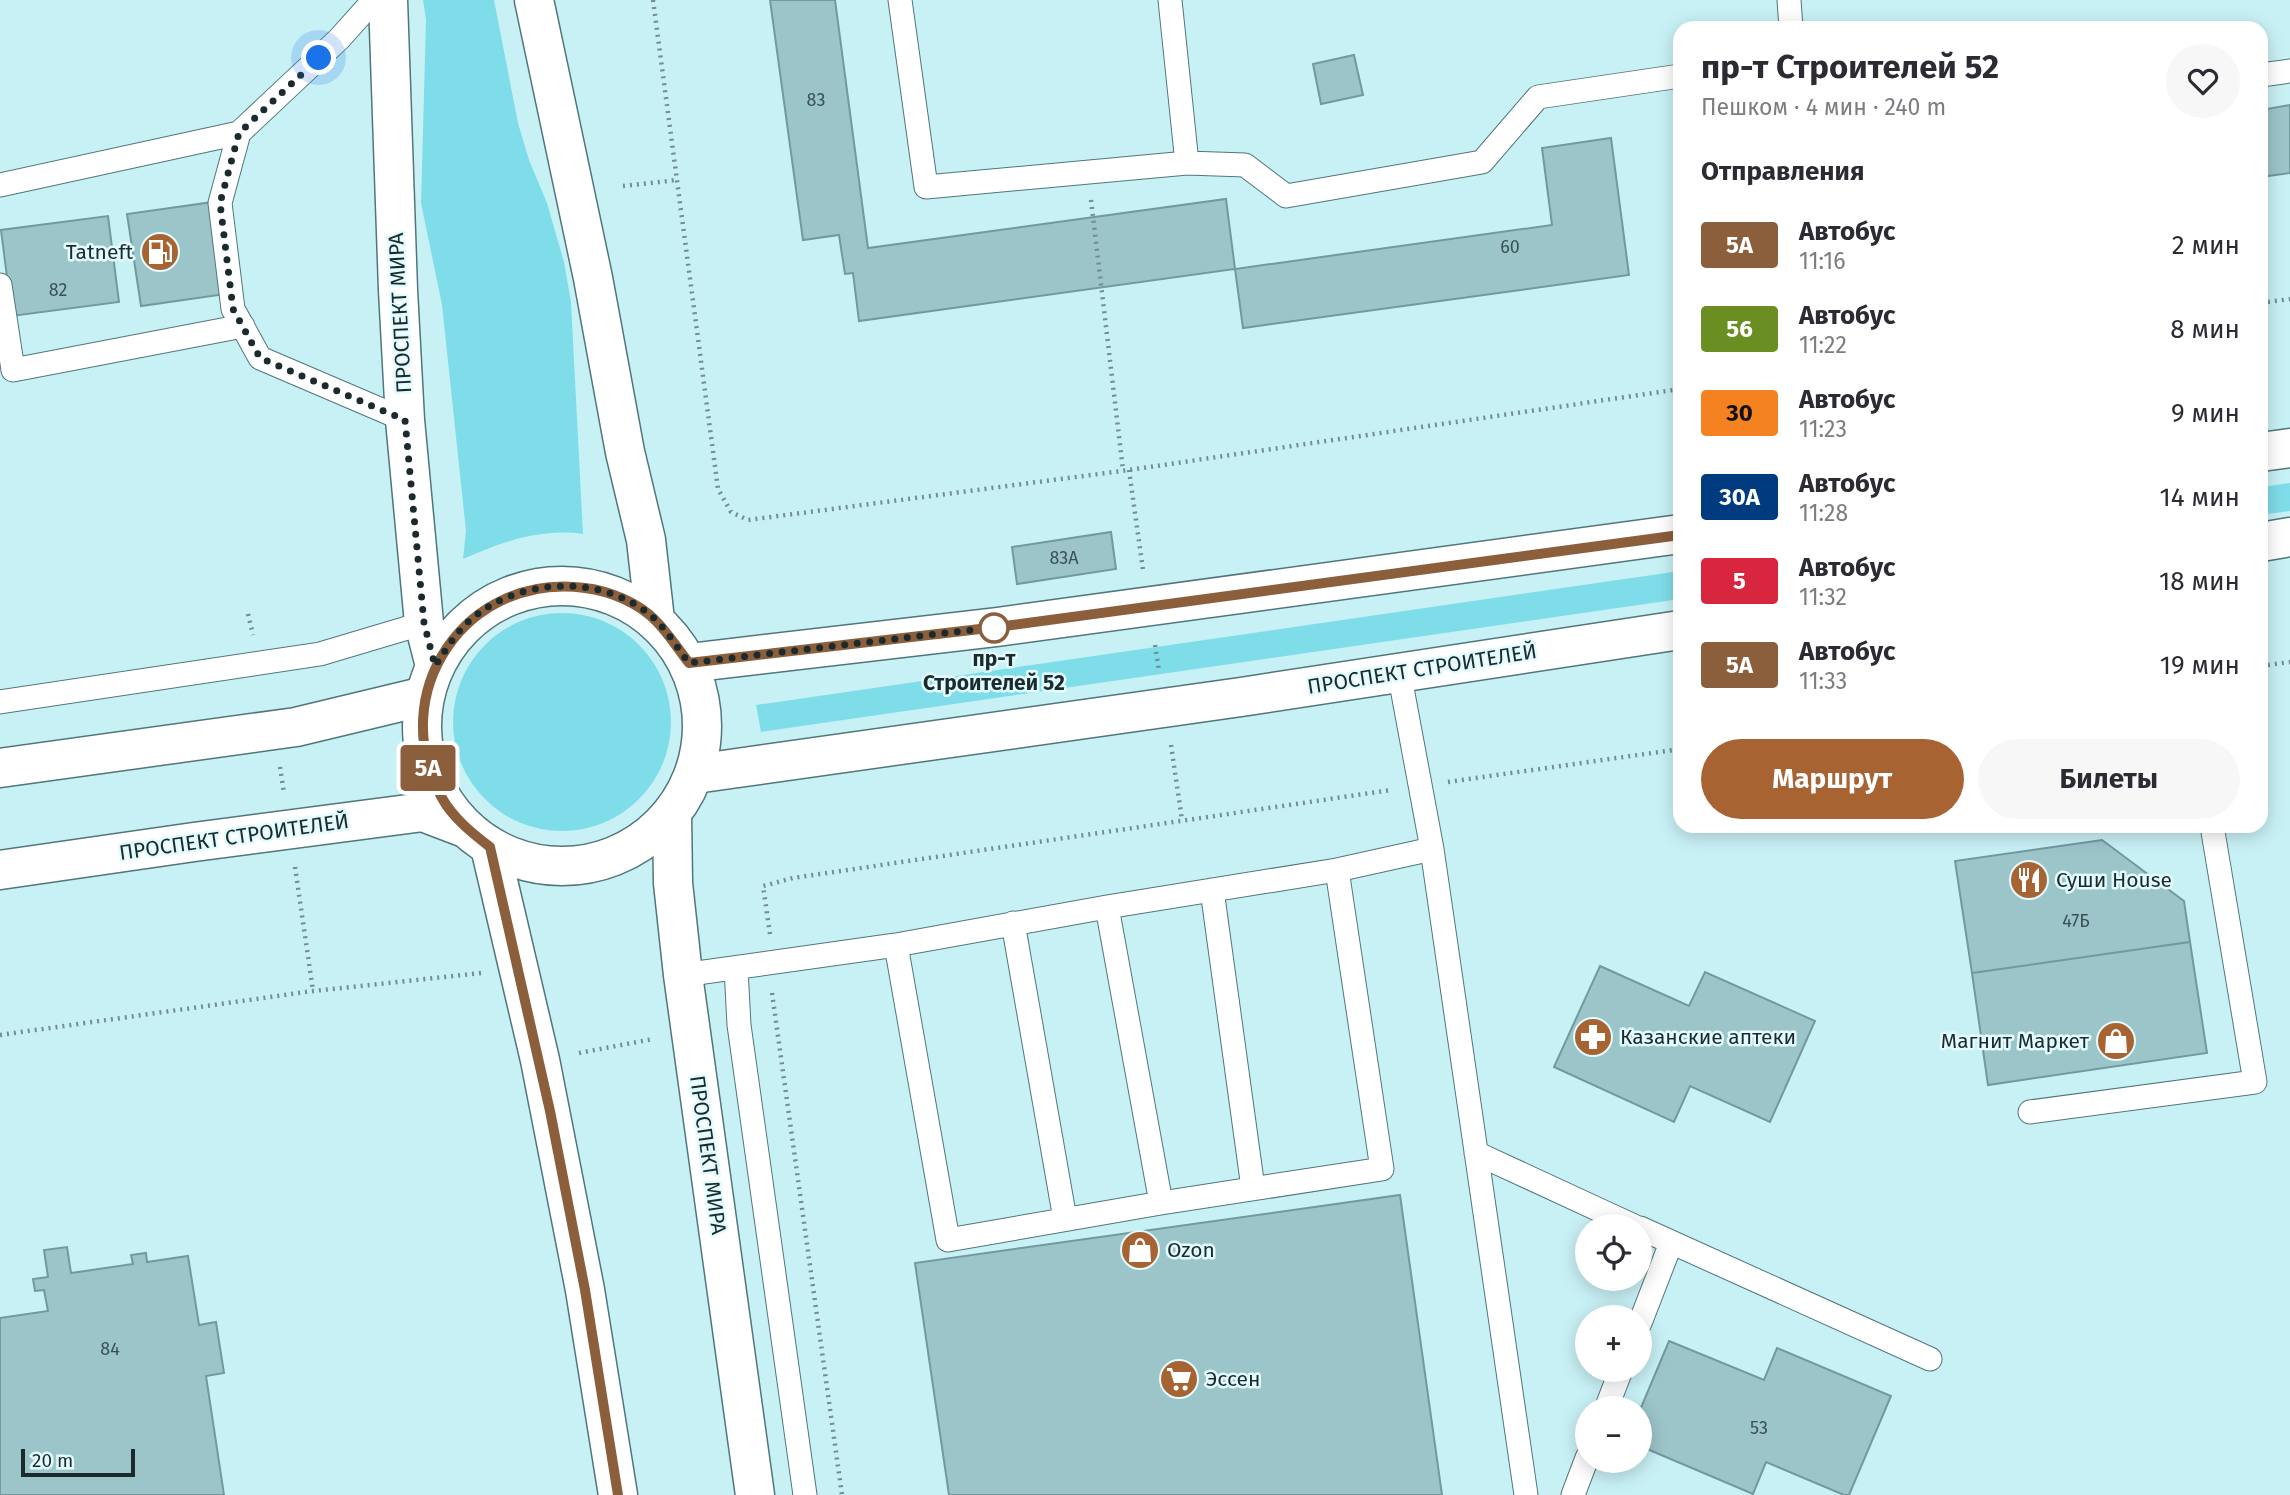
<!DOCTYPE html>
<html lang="ru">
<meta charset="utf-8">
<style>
body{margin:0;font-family:"Fira Sans",sans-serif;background:#f7f7f7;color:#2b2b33;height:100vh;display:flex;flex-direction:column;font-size:26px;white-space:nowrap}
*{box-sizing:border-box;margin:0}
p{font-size:23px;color:#7c7c81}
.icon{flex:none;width:38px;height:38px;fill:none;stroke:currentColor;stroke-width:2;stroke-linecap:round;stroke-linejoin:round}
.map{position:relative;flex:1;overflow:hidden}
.panel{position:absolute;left:1673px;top:21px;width:595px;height:812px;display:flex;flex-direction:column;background:#fff;border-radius:21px;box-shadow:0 4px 18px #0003}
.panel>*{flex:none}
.badge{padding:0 14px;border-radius:5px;font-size:24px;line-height:46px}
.buttons{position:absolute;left:1575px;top:1214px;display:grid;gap:14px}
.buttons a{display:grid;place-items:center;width:77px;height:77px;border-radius:50%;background:#fff;box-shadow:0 4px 18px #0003;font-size:35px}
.scale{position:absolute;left:21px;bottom:18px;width:114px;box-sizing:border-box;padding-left:7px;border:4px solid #1b2b2d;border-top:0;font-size:19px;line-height:24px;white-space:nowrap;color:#1b2b2d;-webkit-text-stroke:5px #e2fbfe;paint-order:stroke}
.you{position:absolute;width:35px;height:35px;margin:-18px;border:5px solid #fff;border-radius:50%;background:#1a73e8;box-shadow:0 0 0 10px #1a73e833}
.map>.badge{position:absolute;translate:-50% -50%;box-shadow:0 0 0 4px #fff}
h2{padding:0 28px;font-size:26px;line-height:63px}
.round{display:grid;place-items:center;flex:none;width:74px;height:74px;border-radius:37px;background:#f7f7f7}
.headline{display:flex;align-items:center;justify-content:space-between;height:119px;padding:0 28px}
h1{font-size:33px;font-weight:700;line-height:52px}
.primary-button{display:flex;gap:14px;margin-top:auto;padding:14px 28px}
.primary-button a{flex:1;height:80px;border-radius:42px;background:#a76432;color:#fff;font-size:28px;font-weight:700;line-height:80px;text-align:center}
.primary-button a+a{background:#f7f7f7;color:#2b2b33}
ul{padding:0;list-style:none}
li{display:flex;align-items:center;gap:21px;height:84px;padding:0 28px}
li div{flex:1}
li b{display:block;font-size:26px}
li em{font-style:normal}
li .badge{min-width:77px;font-weight:700;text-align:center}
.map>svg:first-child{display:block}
</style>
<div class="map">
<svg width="2290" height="1495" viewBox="0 0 2290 1495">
<rect width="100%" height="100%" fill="#c8f1f6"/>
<path fill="#7fdde9" d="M423 0H494L518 123 529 160 547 203 564 262 571 302 583 534C540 528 502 542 463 559L466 531 442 305 421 203 426 20Z
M2290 483V511L2261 515V487Z
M1680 571V599L761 732 756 705Z
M453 722a109 109 0 1 1 218 0a109 109 0 1 1-218 0Z"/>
<path fill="#9cc5ca" stroke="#72999e" stroke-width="2" d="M770 0H835L868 248 1226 199 1235 269 859 321 853 273 845 274 839 235 803 240Z
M1354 55 1363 95 1321 104 1313 64Z
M2290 105V173L2261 177V110Z
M1611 138 1629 275 1243 328 1235 269 1552 225 1542 148Z
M213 202 226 294 141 306 127 214Z
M108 216 119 302 12 316 1 230Z
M1111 532 1116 569 1017 584 1012 547Z
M2102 840 2184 901 2190 942 1972 973 1955 861Z
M2190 942 2207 1053 1988 1085 1972 973Z
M1600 966 1689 1006 1705 972 1815 1021 1770 1122 1690 1086 1674 1122 1554 1067Z
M1400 1195 1442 1495H949L915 1263Z
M67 1247 71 1273 133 1264 131 1255 146 1253 147 1262 188 1256 199 1325 216 1322 224 1373 206 1376 224 1495H0V1318L48 1311 44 1290 35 1291 33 1279 48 1277 44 1250Z
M1669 1341 1764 1380 1777 1348 1891 1396 1849 1495H1844L1766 1462 1753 1494 1640 1446V1410Z"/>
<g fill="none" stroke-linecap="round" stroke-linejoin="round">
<defs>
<path id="service" d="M374 0 339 39 239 133 220 203 233 309 260 358 405 420
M900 0 926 187 1187 163
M1170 0 1187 163 1245 165 1286 196 1482 162 1538 97 1680 76
M1789 0 1791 28
M2261 75 2290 71
M0 185 239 133
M0 285 13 370 243 326
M1399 672 1432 849 1526 1495
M0 702 320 654 424 623
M1337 870 1432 849
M1212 890 1253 1188
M1107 907 1161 1203
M1013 923 1065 1219
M736 968 739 1025 805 1495
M683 975 896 945 1107 907 1337 870 1382 1169 1161 1203 948 1240 896 945
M2030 1112 2255 1082 2212 826
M1476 1153 1636 1227
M1640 1228 1930 1359
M1640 1323 1671 1243
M1606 1409 1621 1370
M1573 1495 1587 1458"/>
<path id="minor" d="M0 768 296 727 425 696
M0 870 194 842 423 812 465 828"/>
<path id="tertiary" d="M672 813 673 883 683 975 755 1495
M490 847 540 1060 585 1290 618 1495"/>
<path id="secondary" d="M388 0 398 290 405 420 424 623 435 666
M534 0 593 278 625 452 646 540 655 620
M2261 452 2290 448
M2261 542 2290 537
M422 726a140 140 0 1 1 280 0a140 140 0 1 1-280 0Z
M689 663 997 627 1680 534
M695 774 1241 697 1680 630"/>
</defs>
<use href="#service" stroke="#50767b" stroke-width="25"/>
<use href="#minor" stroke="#50767b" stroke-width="41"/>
<use href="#tertiary" stroke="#50767b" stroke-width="41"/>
<use href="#secondary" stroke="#50767b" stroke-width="41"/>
<path stroke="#728e92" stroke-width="4.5" stroke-dasharray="2 5" stroke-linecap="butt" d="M653 0 718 489 731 512 748 520 1129 470 1680 389
M623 186 677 180
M1091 200 1123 470
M2261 303 2290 299
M1129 470 1143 570
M248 614 253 635
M1155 645 1159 671
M2261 666 2290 662
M1171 745 1182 820
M280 767 284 793
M1448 782 1680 749
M295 867 313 991
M770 934 763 886 793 878 1391 790
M772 993 842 1495
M0 1035 313 991 482 973
M579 1053 653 1039"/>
<use href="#service" stroke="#fff" stroke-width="23"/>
<use href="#minor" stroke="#fff" stroke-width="38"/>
<use href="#tertiary" stroke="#fff" stroke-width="38"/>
<use href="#secondary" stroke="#fff" stroke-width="38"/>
</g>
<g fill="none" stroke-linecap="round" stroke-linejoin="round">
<defs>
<path id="line" d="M618 1495 585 1290 550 1111 490 847C472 833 453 818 442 798 384 693 466 572 585 588 610 591 639 603 656 621 668 633 678 649 689 663L997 627 1680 535"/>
</defs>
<use href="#line" stroke="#fff" stroke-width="16"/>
<use href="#line" stroke="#8b5e3c" stroke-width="10"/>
<path stroke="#1b2b2d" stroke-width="7" stroke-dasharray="0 12.6" d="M319 58 239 133 220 203 233 309 260 358 405 420 424 623 435 666C447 648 458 629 475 616 525 576 608 575 656 620 668 632 678 649 689 663L997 627 994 628"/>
</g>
<defs>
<symbol id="fuel-disc" viewBox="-11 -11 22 22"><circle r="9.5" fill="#a76432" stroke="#e2fbfe"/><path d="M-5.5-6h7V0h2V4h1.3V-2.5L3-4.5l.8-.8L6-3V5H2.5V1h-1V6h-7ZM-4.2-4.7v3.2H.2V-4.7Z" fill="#fff"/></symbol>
<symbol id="restaurant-disc" viewBox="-11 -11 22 22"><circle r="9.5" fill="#a76432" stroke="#e2fbfe"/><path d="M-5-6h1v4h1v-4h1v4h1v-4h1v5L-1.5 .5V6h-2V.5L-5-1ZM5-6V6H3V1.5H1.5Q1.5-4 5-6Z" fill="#fff"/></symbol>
<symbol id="pharmacy-disc" viewBox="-11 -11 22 22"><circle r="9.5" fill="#a76432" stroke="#e2fbfe"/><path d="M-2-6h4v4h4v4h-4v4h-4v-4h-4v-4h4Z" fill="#fff"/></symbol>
<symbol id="shop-disc" viewBox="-11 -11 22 22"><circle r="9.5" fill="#a76432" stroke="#e2fbfe"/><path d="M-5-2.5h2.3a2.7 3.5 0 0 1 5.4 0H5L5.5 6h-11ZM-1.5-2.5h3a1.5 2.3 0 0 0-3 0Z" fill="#fff"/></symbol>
<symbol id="supermarket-disc" viewBox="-11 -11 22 22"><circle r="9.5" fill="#a76432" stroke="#e2fbfe"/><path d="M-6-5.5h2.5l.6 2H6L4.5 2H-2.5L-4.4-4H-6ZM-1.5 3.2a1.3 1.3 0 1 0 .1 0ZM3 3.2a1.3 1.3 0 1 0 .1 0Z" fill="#fff"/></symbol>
</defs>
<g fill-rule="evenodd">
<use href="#fuel-disc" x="138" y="230" width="44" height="44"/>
<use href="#restaurant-disc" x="2007" y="858" width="44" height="44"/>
<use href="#pharmacy-disc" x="1571" y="1015" width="44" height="44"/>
<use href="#shop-disc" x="2094" y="1019" width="44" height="44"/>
<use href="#shop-disc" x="1118" y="1228" width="44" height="44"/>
<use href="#supermarket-disc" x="1157" y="1357" width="44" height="44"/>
</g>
<circle fill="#fff" stroke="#8b5e3c" stroke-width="3.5" cx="994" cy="628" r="14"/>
<g text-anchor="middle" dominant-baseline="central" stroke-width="5" stroke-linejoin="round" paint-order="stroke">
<g font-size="18" fill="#3b5254">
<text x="816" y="100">83</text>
<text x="1510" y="247">60</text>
<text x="58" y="290">82</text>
<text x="1064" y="558">83А</text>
<text x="2076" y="921">47Б</text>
<text x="110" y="1349">84</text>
<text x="1759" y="1428">53</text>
</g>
<g font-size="21" fill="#1b2b2d" stroke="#e2fbfe" text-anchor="start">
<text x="133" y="252" text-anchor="end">Tatneft</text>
<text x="2056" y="880">Суши House</text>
<text x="1620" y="1037">Казанские аптеки</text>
<text x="2089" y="1041" text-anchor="end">Магнит Маркет</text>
<text x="1167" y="1250">Ozon</text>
<text x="1206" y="1379">Эссен</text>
</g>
<g font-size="21" fill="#1b2b2d" stroke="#e2fbfe">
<text transform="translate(400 313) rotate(-93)">ПРОСПЕКТ МИРА</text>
<text transform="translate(1422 669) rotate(-9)">ПРОСПЕКТ СТРОИТЕЛЕЙ</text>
<text transform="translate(234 837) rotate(-8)">ПРОСПЕКТ СТРОИТЕЛЕЙ</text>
<text transform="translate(708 1155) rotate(82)">ПРОСПЕКТ МИРА</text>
</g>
<g font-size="21" font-weight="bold" fill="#1b2b2d" stroke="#e2fbfe">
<text x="994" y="659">пр-т<tspan x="994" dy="24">Строителей 52</tspan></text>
</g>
</g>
</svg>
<div class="buttons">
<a><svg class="icon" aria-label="locate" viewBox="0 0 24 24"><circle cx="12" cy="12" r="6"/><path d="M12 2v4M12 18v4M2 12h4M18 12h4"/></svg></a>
<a>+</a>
<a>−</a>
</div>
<div class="scale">20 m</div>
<div class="you" style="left:319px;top:58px"></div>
<b class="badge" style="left:428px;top:768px;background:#8b5e3c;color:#fff">5А</b>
<section class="panel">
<div class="headline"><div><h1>пр-т Строителей 52</h1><p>Пешком · 4 мин · 240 m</p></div><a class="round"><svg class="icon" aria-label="heart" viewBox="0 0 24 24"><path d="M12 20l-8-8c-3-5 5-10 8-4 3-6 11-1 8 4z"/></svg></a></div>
<h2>Отправления</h2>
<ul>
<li><span class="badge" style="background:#8b5e3c;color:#fff">5А</span><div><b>Автобус</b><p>11:16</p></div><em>2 мин</em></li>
<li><span class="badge" style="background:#6b8e23;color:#fff">56</span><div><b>Автобус</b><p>11:22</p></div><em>8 мин</em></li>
<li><span class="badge" style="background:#f58220;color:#111">30</span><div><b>Автобус</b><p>11:23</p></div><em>9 мин</em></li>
<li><span class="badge" style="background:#003b80;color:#fff">30А</span><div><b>Автобус</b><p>11:28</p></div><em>14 мин</em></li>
<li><span class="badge" style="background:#d7263d;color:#fff">5</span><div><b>Автобус</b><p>11:32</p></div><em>18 мин</em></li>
<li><span class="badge" style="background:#8b5e3c;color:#fff">5А</span><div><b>Автобус</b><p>11:33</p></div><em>19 мин</em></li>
</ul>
<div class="primary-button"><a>Маршрут</a><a>Билеты</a></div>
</section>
</div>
